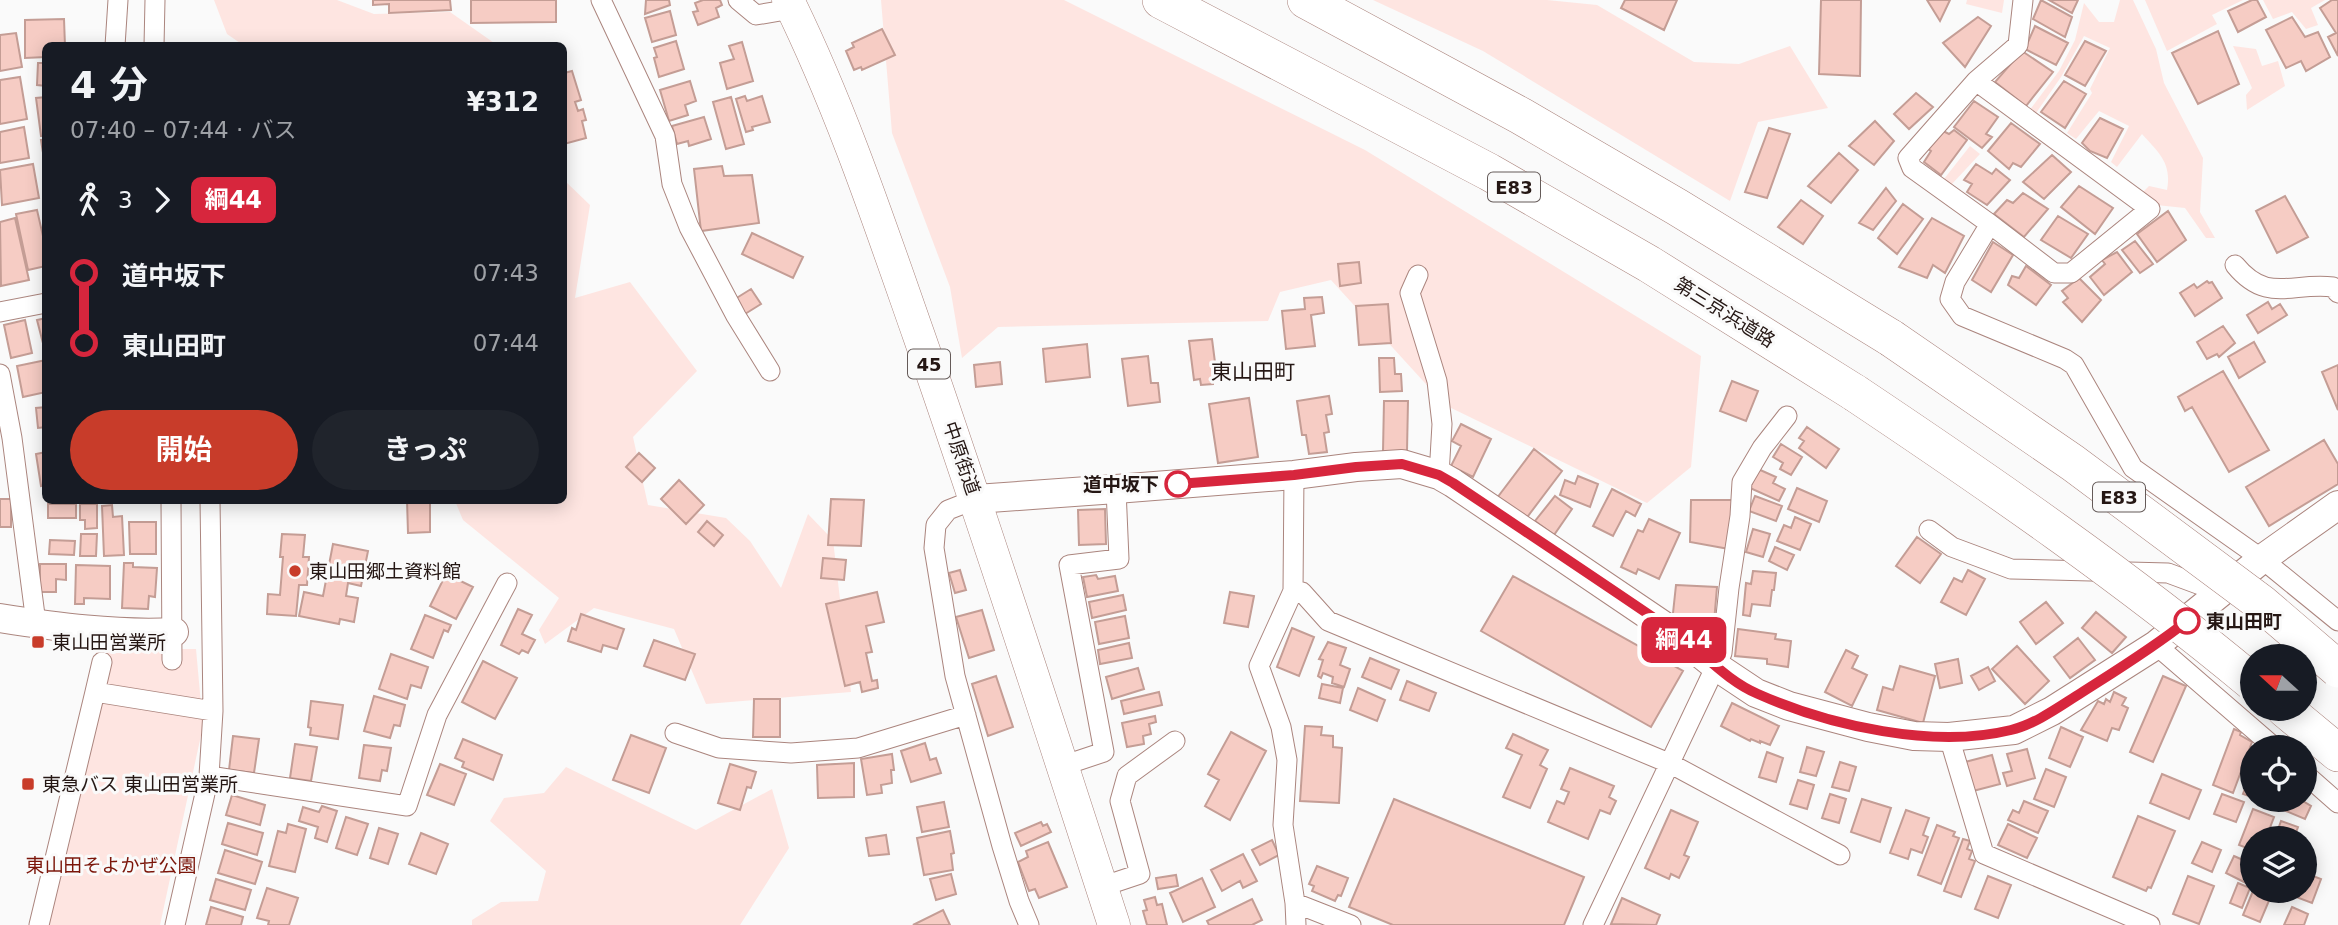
<!DOCTYPE html>
<html lang="ja">
<meta charset="utf-8">
<style>
body{margin:0;font-family:"DejaVu Sans","Noto Sans JP",sans-serif;background:#20242c;color:#f1f3f6;height:100vh;display:flex;flex-direction:column;font-size:26px;white-space:nowrap}
*{box-sizing:border-box;margin:0}
p{font-size:23px;color:#9ea1a6}
.icon{flex:none;width:38px;height:38px;fill:none;stroke:currentColor;stroke-width:2;stroke-linecap:round;stroke-linejoin:round}
.map{position:relative;flex:1;overflow:hidden}
.drawer{position:absolute;left:42px;top:42px;width:525px;height:462px;display:flex;flex-direction:column;background:#171b24;border-radius:10px;box-shadow:0 4px 18px #0003}
.drawer>*{flex:none}
.badge{padding:0 14px;border-radius:10px;font-size:24px;line-height:46px}
.needle{width:46px;rotate:291deg}
.buttons{position:absolute;left:2240px;top:644px;display:grid;gap:14px}
.buttons a{display:grid;place-items:center;width:77px;height:77px;border-radius:50%;background:#171b24;box-shadow:0 4px 18px #0003;font-size:35px}
.map>.badge{position:absolute;translate:-50% -50%;box-shadow:0 0 0 4px #fff}
.legs{display:flex;align-items:center;gap:10px;height:77px;padding:0 28px;font-size:23px}
.legs p{margin-inline-start:auto}
.head{display:flex;align-items:center;justify-content:space-between;height:119px;padding:0 28px}
h1{font-size:38px;font-weight:700;line-height:52px}
.action{display:flex;gap:14px;margin-top:auto;padding:14px 28px}
.action a{flex:1;height:80px;border-radius:42px;background:#c83c2a;color:#fff;font-size:28px;font-weight:700;line-height:80px;text-align:center}
.action a+a{background:#20242c;color:#f1f3f6}
ul{padding:0 28px;list-style:none}
li{display:flex;align-items:center;gap:24px;height:70px;font-size:26px}
li i{display:grid;place-items:center;width:10px;height:100%;margin:0 9px;background:currentColor}
li i::after{content:'';width:18px;height:18px;margin:-9px;border:5px solid;border-radius:50%;background:#171b24}
li p{margin-inline-start:auto}
li:first-child i{background:linear-gradient(#0000 50%,currentColor 0)}
li:last-child i{background:linear-gradient(currentColor 50%,#0000 0)}
.map>svg:first-child{display:block}
</style>
<div class="map">
<svg width="2338" height="925" viewBox="0 0 2338 925">
<rect width="100%" height="100%" fill="#fafafa"/>
<path fill="#fee5e1" d="M214 0H337L374 14 450 12 497 45H243L227 34Z
M881 0H1064L1365 150 1701 356 1691 467 1647 503 1445 405 1331 280 1280 292 1268 321 998 327 962 358 950 287 892 133Z
M1373 0H1547L1597 5 1694 62 1739 64 1790 46 1828 108 1758 122 1730 201 1483 51Z
M1967 0H2004L2002 13 1966 4Z
M2120 0H2133L2156 49 2164 83 2203 158 2200 212 2215 238H2206L2185 208 2156 205 2143 192 2149 186 2167 190C2172 163 2159 153 2142 134L2117 167 2111 162 2129 126 2099 111 2076 139 2067 133 2092 93 2090 89 2110 48 2084 36 2061 77 2034 116 2029 111 2059 71 2075 40 2084 3 2099 22H2114Z
M2145 0H2243L2212 15 2217 24 2167 51Z
M2263 0H2325L2311 8 2318 25 2306 29 2292 12 2273 19Z
M2233 46 2256 49 2262 66 2278 61 2285 86 2247 110 2246 95 2252 88Z
M1970 146 1980 154 1951 185 1944 179Z
M564 180 590 205 575 298 630 282 697 371 633 437 648 505 726 518 750 541 781 588 808 514 833 540 851 692 706 704 674 629 594 608 545 644 539 630 559 598 463 520 455 501 564 500Z
M97 649H196L203 726 160 925H37Z
M566 767 696 830 772 789 789 848 740 925H472V920L501 902 538 901 546 871 490 821 504 798 544 793Z"/>
<path fill="#f6ccc4" stroke="#c49d95" stroke-width="2" d="M373 0H450L451 10 389 13V4L373 5Z
M471 0H556V22L471 23Z
M646 0H669L670 5 645 14Z
M703 0H720L722 5 716 8 719 17 698 25 693 12 698 11 695 3Z
M1625 0H1677L1664 30 1621 8Z
M1821 0H1861L1860 76 1819 74Z
M1927 0H1950L1940 21Z
M2041 0 2072 17 2065 37 2033 19Z
M2049 0H2078L2072 13Z
M2252 0H2257L2266 17 2238 32 2228 11Z
M2332 0H2338V56L2328 37 2336 33 2320 8Z
M670 11 676 35 652 42 645 18Z
M1978 17 1991 26 1965 67 1943 43Z
M2292 17 2305 37 2318 32 2330 57 2306 71 2301 61 2286 68 2266 30Z
M64 19 65 46H46V57L25 58V20Z
M2035 26 2068 43 2056 65 2025 49Z
M882 29 895 55 862 70 861 67 854 70 846 51 854 47 852 43Z
M2218 31 2239 84 2198 104 2172 53Z
M16 33 22 67 0 71V35Z
M676 41 684 69 659 77 654 58 657 57 654 48Z
M2085 41 2106 51 2085 86 2065 75Z
M742 42 753 81 727 89 720 63 734 59 729 46Z
M2022 51 2053 72 2026 106 1995 82Z
M38 63H46V86L37 85Z
M572 71 581 100 575 102 578 111 583 109 586 120 582 121 586 138 564 144V73Z
M20 77 27 119 0 124V80Z
M690 81 696 101 685 105 688 115 669 121 660 90Z
M2064 81 2086 94 2065 128 2041 112Z
M1916 93 1933 107 1909 129 1894 114Z
M745 96 747 101 762 96 770 122 752 127 753 130 746 132 736 99Z
M46 97V136H41L36 98Z
M731 97 744 144 726 149 713 102Z
M1974 101 1998 117 1986 134 1992 137 1982 148 1954 127Z
M704 117 711 139 689 146 688 141 677 144 672 126Z
M2100 118 2123 129 2107 158 2090 151 2082 143Z
M1875 121 1894 141 1874 165 1849 146Z
M2011 123 2040 144 2021 167 2013 163 2009 169 1988 151Z
M24 127 29 158 0 163V132Z
M1769 128 1790 134 1767 198 1745 192Z
M1941 130 1949 134 1954 130 1967 140 1941 175 1924 162 1931 151 1927 148Z
M41 140H46V172Z
M1839 153 1858 170 1831 203 1808 186Z
M2052 155 2071 172 2044 199 2023 182Z
M33 164 39 198 2 205 0 170Z
M1976 164 1992 174 1996 169 2010 180 1987 205 1967 192 1972 184 1964 180Z
M722 166 724 176 752 175 759 223 701 231 694 169Z
M2079 186 2113 208 2095 234 2061 207Z
M1886 188 1896 201 1873 230 1859 223Z
M2023 193 2048 209 2024 237 1994 214 2007 200 2013 203Z
M2285 196 2308 237 2277 253 2256 211Z
M1801 200 1823 216 1803 244 1778 227Z
M1903 204 1923 219 1897 254 1878 238Z
M37 210 46 249V266L28 270 16 214Z
M2168 211 2186 240 2157 262 2137 234Z
M2058 216 2088 234 2071 258 2041 240Z
M15 218 29 280 1 286 0 222Z
M1932 218 1964 236 1945 273 1933 265 1927 278 1899 267Z
M752 233 803 257 793 278 742 254Z
M2135 241 2153 264 2140 273 2122 250Z
M1993 242 2013 255 1991 292 1972 280Z
M2117 252 2132 272 2104 295 2090 277 2105 264 2102 260Z
M1359 262 1361 283 1340 286 1338 264Z
M2026 266 2051 285 2036 305 2008 285 2012 276 2019 278Z
M2079 278 2101 300 2082 322 2063 302 2068 298 2062 291Z
M2207 281 2209 283 2212 282 2222 298 2195 316 2180 293 2194 284 2197 288Z
M751 289 761 304 745 314 735 299Z
M1322 297 1324 313 1311 315 1315 346 1286 349 1282 311 1305 309 1304 298Z
M2268 302 2272 309 2280 304 2287 315 2258 333 2247 315Z
M1388 304 1391 343 1359 345 1356 306Z
M46 318V351H45L37 320Z
M25 320 32 353 11 358 4 325Z
M2223 326 2235 343 2219 357 2217 354 2207 359 2197 342Z
M1212 339 1217 378H1213V384L1201 385 1200 379 1194 380 1189 341Z
M2254 342 2265 362 2239 378 2228 357Z
M1087 344 1090 377 1046 382 1043 349Z
M1148 356 1151 383H1158L1160 402 1128 406 1122 359Z
M1379 358H1394L1395 374H1401L1402 391 1380 392Z
M46 360V392L23 397 17 366Z
M1000 362 1002 384 976 387 974 365Z
M2338 365V410L2322 372Z
M2223 371 2269 450 2229 472 2192 407 2185 411 2178 397Z
M1732 381 1758 391 1746 421 1720 411Z
M1329 396 1332 414 1326 415 1329 432 1324 433 1327 452 1309 454 1306 435H1302L1297 401Z
M1249 398 1258 457 1218 463 1209 404Z
M1384 401H1408L1407 451H1383Z
M46 407V427L38 428 36 408Z
M1461 424 1491 439 1473 477 1451 466 1461 446 1452 441Z
M1807 427 1839 449 1826 468 1799 448 1804 441 1799 438Z
M2324 440 2338 464V484L2269 526 2246 487Z
M1781 444 1802 457 1791 475 1780 469 1783 463 1773 457Z
M1534 449 1562 471 1525 520 1497 498Z
M46 452V485L41 486 36 454Z
M639 453 655 468 642 482 626 467Z
M1758 469 1776 477 1773 483 1785 489 1779 501 1750 488Z
M1578 476 1598 484 1590 507 1560 495 1565 480 1575 484Z
M679 480 704 505 686 524 661 499Z
M1797 488 1827 501 1819 522 1788 509Z
M1612 489 1641 504 1635 516 1626 511 1613 536 1593 526Z
M1555 496 1572 509 1554 535 1535 521Z
M1755 496 1782 506 1776 521 1749 511Z
M0 499H11V527H0Z
M831 499 864 500 861 546 828 545Z
M407 500H430V532L408 533Z
M1691 500H1735L1729 549 1690 542Z
M48 504H76V518H48Z
M80 504H97V528L85 529V520H80Z
M112 505 113 517 122 516 124 555 104 556 102 506Z
M1105 509 1106 544 1079 545 1078 510Z
M1795 517 1811 524 1800 550 1777 541 1784 525 1791 528Z
M1649 519 1680 533 1659 579 1638 569 1636 574 1621 567 1638 530 1643 532Z
M707 521 723 535 714 546 698 532Z
M129 522H156V554H130Z
M1753 529 1770 534 1763 557 1746 552Z
M81 534H97L96 556H80Z
M282 534 305 535 303 557H309L307 585H299L296 616 267 614 268 594 280 595 283 557H280Z
M1917 537 1941 554 1920 583 1896 566Z
M50 540 75 541 74 555 49 554Z
M333 544 368 551 361 586 348 583 346 596 358 598 354 622 340 619 339 624 299 616 304 592 323 596Z
M1775 547 1794 555 1787 570 1769 561Z
M823 558 846 560 844 580 821 578Z
M124 563H133V567L157 568 155 597 149 596 148 609 122 608Z
M40 564H66V580L56 579V592H40Z
M76 565 110 566V599L84 598V604H75Z
M960 570 966 590 955 593 949 573Z
M1968 570 1985 579 1966 615 1941 602 1954 578 1962 582Z
M1753 571 1776 573 1774 590H1772L1770 606 1752 604 1750 616 1743 615 1746 583 1751 584Z
M446 574 473 587 456 619 430 606Z
M1096 575 1098 579 1115 576 1118 591 1087 597 1083 577Z
M1513 576 1683 671 1651 727 1481 631Z
M1676 585 1717 587 1712 646 1673 613Z
M877 592 884 622 866 626 872 652 866 653 872 681 877 680 878 688 862 692 860 682 845 686 826 604Z
M1230 592 1254 596 1248 627 1224 623Z
M1123 595 1126 610 1092 618 1089 602Z
M2046 602 2063 623 2036 644 2020 622Z
M518 609 532 615 522 634 535 640 528 653 522 650 519 654 501 645Z
M982 610 994 650 969 658 956 617Z
M2096 612 2126 637 2112 653 2082 628Z
M581 614 624 629 617 649 603 645 601 652 568 641 572 628 576 630Z
M425 615 451 625 448 632 444 630 433 658 411 649Z
M1125 616 1129 638 1099 644 1095 622Z
M1292 628 1314 637 1299 676 1277 667Z
M1738 629 1776 634 1775 639 1791 641 1788 667 1767 664V659L1735 656Z
M2078 638 2095 660 2070 678 2054 657Z
M654 640 695 654 685 680 644 666Z
M1328 642 1346 648 1340 665 1350 669 1344 687 1332 683 1333 677 1323 673 1321 678 1318 676 1323 660 1319 659Z
M1129 643 1132 658 1100 664 1098 650Z
M2017 646 2049 681 2025 704 1992 669Z
M1846 650 1858 656 1852 668 1867 675 1852 706 1825 692Z
M391 654 428 667 421 688 411 685 407 699 379 689Z
M1370 658 1399 670 1391 689 1362 677Z
M1958 659 1962 683 1940 688 1935 664Z
M483 661 517 678 495 719 462 702Z
M1900 666 1935 676 1923 723 1877 710 1883 687 1893 690Z
M1988 667 1995 681 1979 690 1971 676Z
M1138 668 1144 689 1112 699 1106 677Z
M996 676 1013 727 988 736 972 684Z
M2163 676 2186 686 2153 762 2130 752Z
M1407 681 1436 693 1429 711 1400 700Z
M1322 684 1343 688 1340 703 1319 698Z
M1358 688 1385 700 1377 721 1350 710Z
M1159 692 1162 705 1124 714 1121 701Z
M2114 692 2126 698 2122 705 2128 708 2119 730 2112 728 2107 741 2081 730 2098 701 2104 704 2106 699 2110 702Z
M374 696 405 705 400 726 394 725 390 738 364 731Z
M754 699H780V737H753Z
M311 701 343 705 338 739 310 735 311 728 308 727Z
M1732 703 1779 726 1770 745 1760 741V743L1751 739 1750 741 1721 726Z
M1155 716 1156 722 1149 724 1151 734 1143 736 1144 744 1127 747 1122 723Z
M1305 726 1322 727 1321 735 1333 736V747L1342 748 1339 803 1300 801Z
M2061 727 2083 737 2070 767 2049 758Z
M2234 729 2241 732 2240 735 2252 742 2233 793 2213 785Z
M1231 732 1266 751 1230 820 1205 806 1219 780 1208 774Z
M1513 734 1548 750 1540 765 1547 769 1530 808 1503 797 1522 755 1506 748Z
M631 735 666 748 649 793 613 780Z
M233 736 259 739 254 773 229 770Z
M463 739 502 755 493 780 462 767 464 762 455 758Z
M925 743 930 760 936 758 941 773 911 782 901 751Z
M295 744 317 747 311 781 290 778Z
M364 745 391 748 387 771 382 770 380 781 359 778Z
M1807 747 1824 752 1816 776 1800 772Z
M2027 749 2035 778 2007 786 2003 773 2012 771 2007 754Z
M1767 752 1783 758 1776 782 1759 777Z
M892 754 894 770H891L892 783 881 785 882 793 867 795 861 759Z
M1992 755 2000 784 1973 791 1965 762Z
M1840 762 1856 767 1849 791 1832 787Z
M854 763V797L818 798 817 765Z
M440 764 466 774 454 805 427 795Z
M730 764 756 772 751 788 747 787 740 810 718 803Z
M1570 768 1614 786 1609 797 1616 801 1610 814 1600 810 1588 839 1548 822 1557 801 1564 804 1569 792 1561 789Z
M2046 769 2066 777 2054 807 2034 799Z
M2252 770V797L2243 794Z
M2162 774 2201 790 2189 819 2150 803Z
M1798 780 1814 785 1807 809 1790 804Z
M1830 794 1846 799 1839 823 1822 818Z
M2222 794 2244 802 2236 822 2214 814Z
M232 795 265 805 260 825 226 815Z
M1394 799 1584 877 1564 925H1393L1349 907Z
M1862 799 1891 808 1880 842 1851 832Z
M2283 800H2301L2311 806 2305 819 2279 808Z
M2024 801 2048 811 2038 833 2008 820 2013 810 2019 813Z
M944 802 949 827 922 832 917 807Z
M322 806 337 811 327 842 315 838 318 827 299 821 303 807 319 812Z
M2253 809 2274 817 2266 838H2252V850L2239 845Z
M1671 810 1698 822 1684 855 1689 857 1679 878 1671 874 1669 879 1645 868Z
M1906 810 1929 818 1923 835 1928 837 1922 853 1911 849 1908 859 1890 853Z
M2138 816 2175 831 2151 888 2148 887 2146 891 2113 877Z
M346 817 368 824 357 855 336 848Z
M2281 821 2298 827 2294 838H2275Z
M1041 822 1043 826 1047 824 1051 832 1021 846 1015 833Z
M228 823 263 833 257 855 222 844Z
M288 824 306 829 295 872 269 866 278 831 286 833Z
M2008 824 2037 838 2027 858 1998 845Z
M1937 825 1955 832 1953 836 1959 838 1941 884 1918 875Z
M379 828 398 834 388 864 370 858Z
M950 831 954 853 951 854 953 870 924 875 917 838Z
M421 833 448 844 436 874 409 864Z
M886 835 889 854 869 856 866 838Z
M1963 839 1970 841 1967 849 1972 851 1969 859 1975 861 1961 897 1944 891Z
M1272 840 1279 855 1260 865 1252 850Z
M1048 842 1067 887 1039 898 1035 889 1029 891 1018 862 1028 857 1026 851Z
M2202 842 2221 850 2212 872 2192 863Z
M225 850 262 862 255 884 218 873Z
M1243 854 1257 881 1243 888 1240 881 1222 891 1211 870Z
M2234 856 2252 864V874L2248 884 2226 873Z
M1317 866 1348 878 1341 896 1338 895 1335 901 1312 891 1314 886 1309 884Z
M2305 873 2321 879 2312 903 2296 897 2298 891H2305Z
M951 874 956 894 936 900 930 879Z
M1176 875 1178 886 1158 889 1156 878Z
M1988 876 2011 885 1998 918 1975 909Z
M2188 876 2214 886 2199 924 2173 914Z
M1202 878 1215 907 1183 922 1170 893Z
M216 879 251 890 245 910 210 900Z
M2238 883 2250 888 2242 908 2230 903Z
M267 888 298 898 289 925H268L269 921 257 918Z
M2253 891 2271 896 2260 922 2243 915Z
M1155 897 1157 905 1162 904 1167 925H1147L1143 911 1147 910 1144 900Z
M1622 898 1660 915 1656 925 1611 924Z
M1252 899 1262 920 1252 925H1209L1207 921Z
M211 907 243 917 241 925H206Z
M2292 907 2308 914 2304 925H2284Z
M943 910 950 925H913Z"/>
<g fill="none" stroke-linecap="round" stroke-linejoin="round">
<defs>
<path id="street" d="M601 0 665 136 672 184 689 227 736 316 770 371
M738 0 756 15 792 9
M2023 0 2018 45 1976 81 1908 158 1912 168 1990 224 1955 282 1950 299 1962 316 2065 359 2074 365 2133 468 2262 559 2338 621
M115 46 118 0
M154 46 155 0
M1976 81 2150 209 2071 273H2054L1990 224
M2235 265C2267 304 2291 282 2333 287L2338 293
M1418 275 1410 293 1437 381 1442 424 1439 475
M0 312 46 303
M0 374 12 438 36 623
M1294 475 1293 591 1302 592 1328 621 1671 764 1840 855
M976 499 948 510 936 525 934 548 955 676 1002 846 1019 901 1029 925
M171 500 172 660
M1929 530 1952 547 2011 569 2168 573 2222 593
M1293 591 1259 666 1281 727 1287 760 1283 825 1295 903 1296 925
M2156 645 2274 747
M102 662 95 692 213 711
M675 733 719 748 791 753 858 748 966 715
M1949 737 1984 854 2150 925
M1062 766 1104 752 1069 565 1119 559 1116 489
M2305 774 2338 803
M209 776 407 806 437 715 507 583
M1101 887 1140 874 1120 801 1127 776 1175 741
M1295 903 1351 925
M39 925 95 692
M175 925 209 776 213 711 210 500
M1593 925 1722 653 1729 588 1740 516 1742 482 1762 448 1787 416"/>
<path id="secondary" d="M976 499 1116 489 1294 475 1356 467 1402 464 1439 475 1453 483 1676 634 1717 667 1756 693 1789 706 1868 727 1914 736 1949 737 2014 730 2052 711 2156 645 2262 559 2338 505
M0 618C57 627 116 635 174 632"/>
<path id="primary" d="M788 0C841 108 879 222 919 336 987 531 1050 728 1114 925"/>
<path id="highway" d="M1161 0 1489 172 1649 264 1855 393
M1306 0 1521 116 1677 207 1891 338
M2285 709 2338 753"/>
</defs>
<use href="#street" stroke="#ab857e" stroke-width="21"/>
<use href="#secondary" stroke="#ab857e" stroke-width="30"/>
<use href="#primary" stroke="#ab857e" stroke-width="33"/>
<use href="#highway" stroke="#ab857e" stroke-width="38"/>
<use href="#street" stroke="#fff" stroke-width="19"/>
<use href="#secondary" stroke="#fff" stroke-width="28"/>
<use href="#primary" stroke="#fff" stroke-width="32"/>
<use href="#highway" stroke="#fff" stroke-width="37"/>
<defs>
<path id="highway-bridge" d="M1891 338 2073 463 2261 603 2338 669
M1855 393C1991 484 2126 577 2252 682"/>
</defs>
<use href="#highway-bridge" stroke="#ab857e" stroke-width="38" stroke-linecap="butt"/>
<use href="#highway-bridge" stroke="#fff" stroke-width="37"/>
</g>
<g fill="none" stroke-linecap="round" stroke-linejoin="round">
<defs>
<path id="line-1" d="M1178 484 1294 475 1356 467 1402 464 1439 475 1453 483C1526 532 1600 581 1673 631 1702 651 1725 680 1758 694 1830 726 1934 749 2011 730 2036 724 2060 706 2081 693 2117 670 2153 648 2187 621"/>
</defs>
<use href="#line-1" stroke="#fff" stroke-width="16"/>
<use href="#line-1" stroke="#d7263d" stroke-width="10"/>
</g>
<g fill="#fff" stroke="#d7263d" stroke-width="3.5">
<circle cx="1178" cy="484" r="12"/>
<circle cx="2187" cy="621" r="12"/>
</g>
<g fill="#c83c2a" stroke="#fafafa" stroke-width="2.5">
<circle cx="295" cy="571" r="7"/>
<rect x="31" y="635" width="14" height="14" rx="3.5"/>
<rect x="21" y="777" width="14" height="14" rx="3.5"/>
</g>
<g text-anchor="middle" dominant-baseline="central" stroke-width="6" stroke-linejoin="round" paint-order="stroke">
<g fill="#fafafa" stroke="#655b59" stroke-width="2">
<rect x="1488" y="172.5" width="52" height="29" rx="5"/>
<rect x="908" y="349.5" width="42" height="29" rx="5"/>
<rect x="2093" y="482.5" width="52" height="29" rx="5"/>
</g>
<g font-size="18" font-weight="bold" fill="#251714">
<text x="1514" y="187">E83</text>
<text x="929" y="364">45</text>
<text x="2119" y="497">E83</text>
</g>
<g font-size="19" fill="#251714" stroke="#fafafa">
<text transform="translate(1725 312) rotate(32)">第三京浜道路</text>
<text transform="translate(962 458) rotate(71)">中原街道</text>
</g>
<g font-size="19" font-weight="bold" fill="#251714" stroke="#fafafa" text-anchor="end">
<text x="1159" y="484">道中坂下</text>
<text x="2206" y="621" text-anchor="start">東山田町</text>
</g>
<g font-size="19" fill="#251714" stroke="#fafafa" text-anchor="start">
<text x="309" y="571">東山田郷土資料館</text>
<text x="52" y="642">東山田営業所</text>
<text x="42" y="784">東急バス 東山田営業所</text>
</g>
<g font-size="19" fill="#7b160a" stroke="#fafafa">
<text x="111" y="865">東山田そよかぜ公園</text>
</g>
<g font-size="21" fill="#251714" stroke="#fafafa">
<text x="1253" y="372">東山田町</text>
</g>
</g>
</svg>
<div class="buttons">
<a><svg class="needle" viewBox="-14 -14 28 28"><path d="M0-13l5 13h-10z" fill="#e53935"/><path d="M0 13l5-13h-10z" fill="#9ea1a6"/></svg></a>
<a><svg class="icon" aria-label="locate" viewBox="0 0 24 24"><circle cx="12" cy="12" r="6"/><path d="M12 2v4M12 18v4M2 12h4M18 12h4"/></svg></a>
<a><svg class="icon" aria-label="layers" viewBox="0 0 24 24"><path d="M12 4l9 5-9 5-9-5zM3 14l9 5 9-5"/></svg></a>
</div>
<b class="badge" style="left:1684px;top:640px;background:#d7263d;color:#fff">綱44</b>
<section class="drawer">
<div class="head"><div><h1>4 分</h1><p>07:40 – 07:44 · バス</p></div><b>¥312</b></div>
<div class="legs"><svg class="icon" aria-label="walk" viewBox="0 0 24 24"><circle cx="13" cy="4" r="2"/><path d="M13 8l-2 6 4 7M11 14l-3 7M7 12l3-4h3l4 4"/></svg>3<svg class="icon" aria-label="forward" viewBox="0 0 24 24"><path d="M9 5l7 7-7 7"/></svg><b class="badge" style="background:#d7263d;color:#fff">綱44</b></div>
<ul>
<li><i style="color:#d7263d"></i><b>道中坂下</b><p>07:43</p></li>
<li><i style="color:#d7263d"></i><b>東山田町</b><p>07:44</p></li>
</ul>
<div class="action"><a>開始</a><a>きっぷ</a></div>
</section>
</div>
